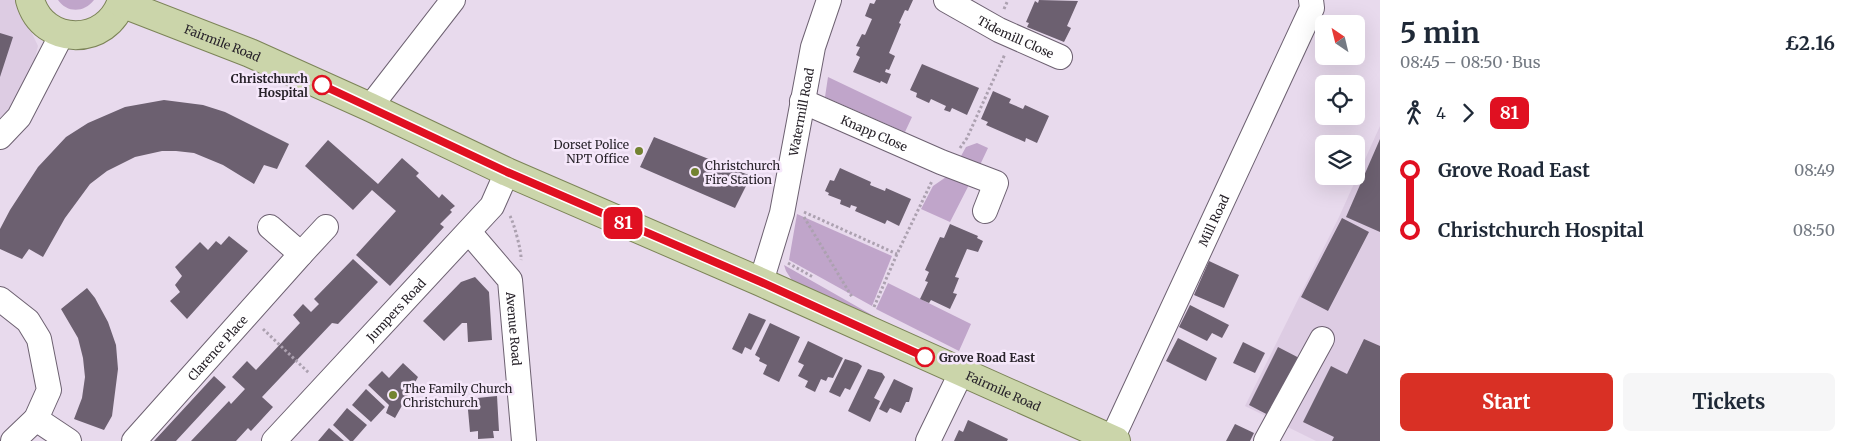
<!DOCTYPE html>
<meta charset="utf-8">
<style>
body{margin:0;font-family:Merriweather,serif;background:#f6f6f7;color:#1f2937;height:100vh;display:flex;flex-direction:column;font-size:19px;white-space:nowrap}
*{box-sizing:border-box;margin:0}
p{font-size:16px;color:#747a83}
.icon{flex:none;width:28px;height:28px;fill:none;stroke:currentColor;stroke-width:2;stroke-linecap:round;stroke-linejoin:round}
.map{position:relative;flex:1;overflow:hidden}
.drawer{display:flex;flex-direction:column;background:#fff;width:475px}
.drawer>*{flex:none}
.badge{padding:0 10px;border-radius:8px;font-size:18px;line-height:32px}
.needle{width:32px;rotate:325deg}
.buttons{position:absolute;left:1315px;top:15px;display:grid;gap:10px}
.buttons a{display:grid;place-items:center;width:50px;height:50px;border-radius:8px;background:#fff;box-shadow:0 5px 20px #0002;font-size:25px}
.map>.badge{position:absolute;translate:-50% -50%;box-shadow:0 0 0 2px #fff}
.legs{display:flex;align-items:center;gap:8px;height:55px;padding:0 20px;font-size:16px}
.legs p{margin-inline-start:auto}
.headline{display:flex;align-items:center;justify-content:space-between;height:85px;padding:0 20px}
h1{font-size:28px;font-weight:700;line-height:38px}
.cta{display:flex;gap:10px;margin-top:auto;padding:10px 20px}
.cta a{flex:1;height:58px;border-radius:8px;background:#d93025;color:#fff;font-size:20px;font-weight:700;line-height:58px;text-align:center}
.cta a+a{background:#f6f6f7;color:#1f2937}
ul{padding:0 20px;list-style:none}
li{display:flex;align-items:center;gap:18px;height:60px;font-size:19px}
li i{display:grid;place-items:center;width:8px;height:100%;margin:0 6px;background:currentColor}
li i::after{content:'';width:12px;height:12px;margin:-6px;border:4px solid;border-radius:50%;background:#fff}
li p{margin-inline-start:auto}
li:first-child i{background:linear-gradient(#0000 50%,currentColor 0)}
li:last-child i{background:linear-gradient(currentColor 50%,#0000 0)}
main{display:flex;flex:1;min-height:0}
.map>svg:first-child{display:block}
</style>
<main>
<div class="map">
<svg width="1380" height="441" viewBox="0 0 1380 441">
<rect width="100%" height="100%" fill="#e8daed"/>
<path fill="#ddcce3" d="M0 0H16L38 46 30 78 0 133Z
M1380 126V441H1316L1245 406 1339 217Z"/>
<path fill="#c0a5ca" d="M58 0H94C84 13 67 13 58 0Z
M828 77 912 117 905 132 825 97Z
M977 143 988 148 980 165 961 156 966 147Z
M949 175 973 177 950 222 921 209 933 186Z
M797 214 892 256 872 306 789 260Z
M784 265 893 327 793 282 786 271Z
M888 283 971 324 959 351 876 309Z"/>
<path fill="#6c6070" d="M876 0H913L908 11 905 10 899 23 901 24 889 53 895 56 889 70 886 69 885 72 891 74 887 84 881 81 880 83 853 72 860 57 856 55 860 47 856 46 862 34 865 35 872 19 865 16 870 3 874 4Z
M1039 0 1078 1 1067 26 1071 28 1064 42 1027 27 1029 23 1026 22 1035 1 1038 3Z
M0 33 13 37 0 77Z
M922 64 979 88 967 115 952 108 950 112 944 110 946 106 931 99 929 103 916 97 917 93 910 90Z
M993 91 1011 99 1009 103 1023 109 1025 105 1049 116 1037 143 1026 138 1025 142 986 125 988 122 981 119Z
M164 100 203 105 225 112 289 144 277 169 264 165 254 184 223 165 194 153 176 151H162L135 157 107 171 90 184 65 218 43 257 29 249 22 259 0 249V229L10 210 38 167 66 137 88 123 125 107Z
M654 137 751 176 735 208 640 167Z
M1380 139V232L1346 217Z
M328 140 378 184 402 158 419 173 416 176 439 198 442 194 455 206 450 210 452 212 440 224 444 227 390 286 356 255 396 211 372 190 353 210 305 166Z
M840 168 871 182 870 185 885 191 886 188 911 199 899 226 887 220 885 224 855 211 857 207 851 205 850 208 840 204 841 200 828 195 829 193 825 191 830 180 834 181Z
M1342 218 1369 232 1328 311 1301 297Z
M950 224 978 236 977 238 983 241 978 252 967 249 955 277 959 278 953 293 957 294 950 309 931 300 929 303 920 299 928 282 925 281 929 272 925 270 940 237 944 238Z
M229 236 248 251 187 319 170 301 180 292 175 285 182 276 175 267 200 242 208 250 216 241 221 245Z
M353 259 378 282 338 324 332 323 262 397 273 407 251 431 248 428 236 441H191L229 401 231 404 245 389 232 377 247 361 256 370 300 323 293 315 303 304 311 312 319 304 314 299Z
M1209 261 1239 275 1224 308 1194 295Z
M475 277 489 292 492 340 468 342 467 323H462L444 341 423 321 461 282Z
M87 288 95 298 108 322 116 345 118 369 112 416 104 430 74 419 82 398 85 377 83 358 78 338 61 309Z
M1190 305 1229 325 1222 338 1212 333 1207 341 1179 327Z
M749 313 766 320 751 350 745 347 742 354 732 349Z
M770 323 800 337 779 382 763 374 767 365 759 361 760 358 755 355Z
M1178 338 1217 358 1206 381 1166 361Z
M1364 339 1380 346V441H1332L1334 437 1303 422 1331 366 1347 374Z
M808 341 843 358 833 378 828 377 826 381 821 379 815 392 805 387 808 381 798 376 804 365 798 362Z
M1243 342 1265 353 1255 373 1233 363Z
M1278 347 1305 361 1276 419 1249 405Z
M845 359 858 363 862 366 850 390 845 388 840 397 829 392Z
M403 363 418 377 395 418 386 413 389 405 368 385 382 371 389 378Z
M868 369 882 373 885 377 874 398 880 401 870 422 848 411Z
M214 376 226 387 176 441H154Z
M894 379 913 388 909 402H906L901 413 890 408 887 413 879 409Z
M366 389 385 407 371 422 352 405Z
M497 396 499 431H493L494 438 478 439V431L470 432 467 399Z
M347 408 367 425 353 441H350L333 425Z
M968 420 1008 439 1007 441H954L959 430 963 432Z
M1235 424 1254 433 1250 441H1226Z
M329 428 344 441H318Z"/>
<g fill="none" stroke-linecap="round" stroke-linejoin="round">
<defs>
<g id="minor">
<path id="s1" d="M946 0 999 30 1060 57"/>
<path id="s2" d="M802 101 941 162 996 183 985 211"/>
<path d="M370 107 453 0"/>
<path d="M0 137 19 117 62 34"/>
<path id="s3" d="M469 232 510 280 524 441"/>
<path d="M301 254 326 227"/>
<path id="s4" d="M761 282 782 213 813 47 829 0"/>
<path d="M0 299 28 321 39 339 49 390 36 419 13 441"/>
<path d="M36 419 69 441"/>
<path id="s5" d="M1112 439 1312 8 1311 0"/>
<path id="s6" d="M134 441 301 254 270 227"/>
<path id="s7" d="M274 441 492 206 507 172"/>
<path d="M928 441 961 373"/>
<path d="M1266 441 1322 339"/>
</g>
<g id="major">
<path d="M30 0C43 47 108 47 122 0"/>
<path id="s8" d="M121 3 250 53 370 107 507 172 761 282 1116 441"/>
</g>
</defs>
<use href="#minor" stroke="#6d6171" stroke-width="26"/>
<use href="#major" stroke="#7c8458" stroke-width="30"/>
<path stroke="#aca1b0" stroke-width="3" stroke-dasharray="2.5 2.5" stroke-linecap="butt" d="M1004 9 1008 0
M960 148 967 138 1005 54
M804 212 897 254
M510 216C514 223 522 253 521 260
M804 217 852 297
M788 263 813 277
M874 307 897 254 932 181
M263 329 309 373"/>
<use href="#minor" stroke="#fff" stroke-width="24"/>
<use href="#major" stroke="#cbd5aa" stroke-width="28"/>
</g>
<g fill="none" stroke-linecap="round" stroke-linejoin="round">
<defs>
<path id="line-1" d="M322 85 507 172 761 282 925 357"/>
</defs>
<use href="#line-1" stroke="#fff" stroke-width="11"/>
<use href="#line-1" stroke="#e01021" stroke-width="8"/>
</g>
<g fill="#fff" stroke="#e01021" stroke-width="2.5">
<circle cx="322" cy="85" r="9"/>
<circle cx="925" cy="357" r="9"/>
</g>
<g fill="#738331" stroke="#f5e7fa" stroke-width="2">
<circle cx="639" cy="151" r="5"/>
<circle cx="695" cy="172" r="5"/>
<circle cx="393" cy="395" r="5"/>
</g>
<g text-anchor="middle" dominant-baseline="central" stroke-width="5" stroke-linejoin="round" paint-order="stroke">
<g font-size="12" fill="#28232a" stroke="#f5e7fa">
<text stroke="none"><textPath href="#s1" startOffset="79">Tidemill Close</textPath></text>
<text stroke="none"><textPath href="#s8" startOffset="109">Fairmile Road</textPath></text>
<text stroke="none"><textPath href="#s4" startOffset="175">Watermill Road</textPath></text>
<text stroke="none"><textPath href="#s2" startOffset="79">Knapp Close</textPath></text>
<text stroke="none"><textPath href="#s5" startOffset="241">Mill Road</textPath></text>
<text stroke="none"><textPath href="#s7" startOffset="179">Jumpers Road</textPath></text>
<text stroke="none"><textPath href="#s3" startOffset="112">Avenue Road</textPath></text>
<text stroke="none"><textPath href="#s6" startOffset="125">Clarence Place</textPath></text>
<text stroke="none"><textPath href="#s8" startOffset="964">Fairmile Road</textPath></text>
</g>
<g font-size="12" font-weight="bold" fill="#28232a" stroke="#f5e7fa" text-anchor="end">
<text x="308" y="78">Christchurch<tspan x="308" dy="14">Hospital</tspan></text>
<text x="939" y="357" text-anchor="start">Grove Road East</text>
</g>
<g font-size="12" fill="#28232a" stroke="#f5e7fa" text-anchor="start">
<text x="629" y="144" text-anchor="end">Dorset Police<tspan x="629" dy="14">NPT Office</tspan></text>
<text x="705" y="165">Christchurch<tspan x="705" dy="14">Fire Station</tspan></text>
<text x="403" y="388">The Family Church<tspan x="403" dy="14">Christchurch</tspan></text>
</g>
</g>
</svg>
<div class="buttons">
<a><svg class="needle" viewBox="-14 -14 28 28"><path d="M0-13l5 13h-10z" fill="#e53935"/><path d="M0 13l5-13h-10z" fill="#747a83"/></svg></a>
<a><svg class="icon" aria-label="locate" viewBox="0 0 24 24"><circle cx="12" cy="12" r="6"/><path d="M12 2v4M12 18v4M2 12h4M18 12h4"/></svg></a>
<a><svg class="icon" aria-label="layers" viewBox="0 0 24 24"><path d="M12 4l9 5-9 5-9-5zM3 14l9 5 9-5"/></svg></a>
</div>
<b class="badge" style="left:623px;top:223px;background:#e01021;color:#fff">81</b>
</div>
<section class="drawer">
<div class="headline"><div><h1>5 min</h1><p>08:45 – 08:50 · Bus</p></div><b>£2.16</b></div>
<div class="legs"><svg class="icon" aria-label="walk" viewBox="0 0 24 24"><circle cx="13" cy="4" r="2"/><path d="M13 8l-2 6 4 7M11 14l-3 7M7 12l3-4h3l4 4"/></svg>4<svg class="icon" aria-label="forward" viewBox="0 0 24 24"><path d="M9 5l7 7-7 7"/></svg><b class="badge" style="background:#e01021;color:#fff">81</b></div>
<ul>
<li><i style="color:#e01021"></i><b>Grove Road East</b><p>08:49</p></li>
<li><i style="color:#e01021"></i><b>Christchurch Hospital</b><p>08:50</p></li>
</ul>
<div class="cta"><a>Start</a><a>Tickets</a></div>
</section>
</main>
